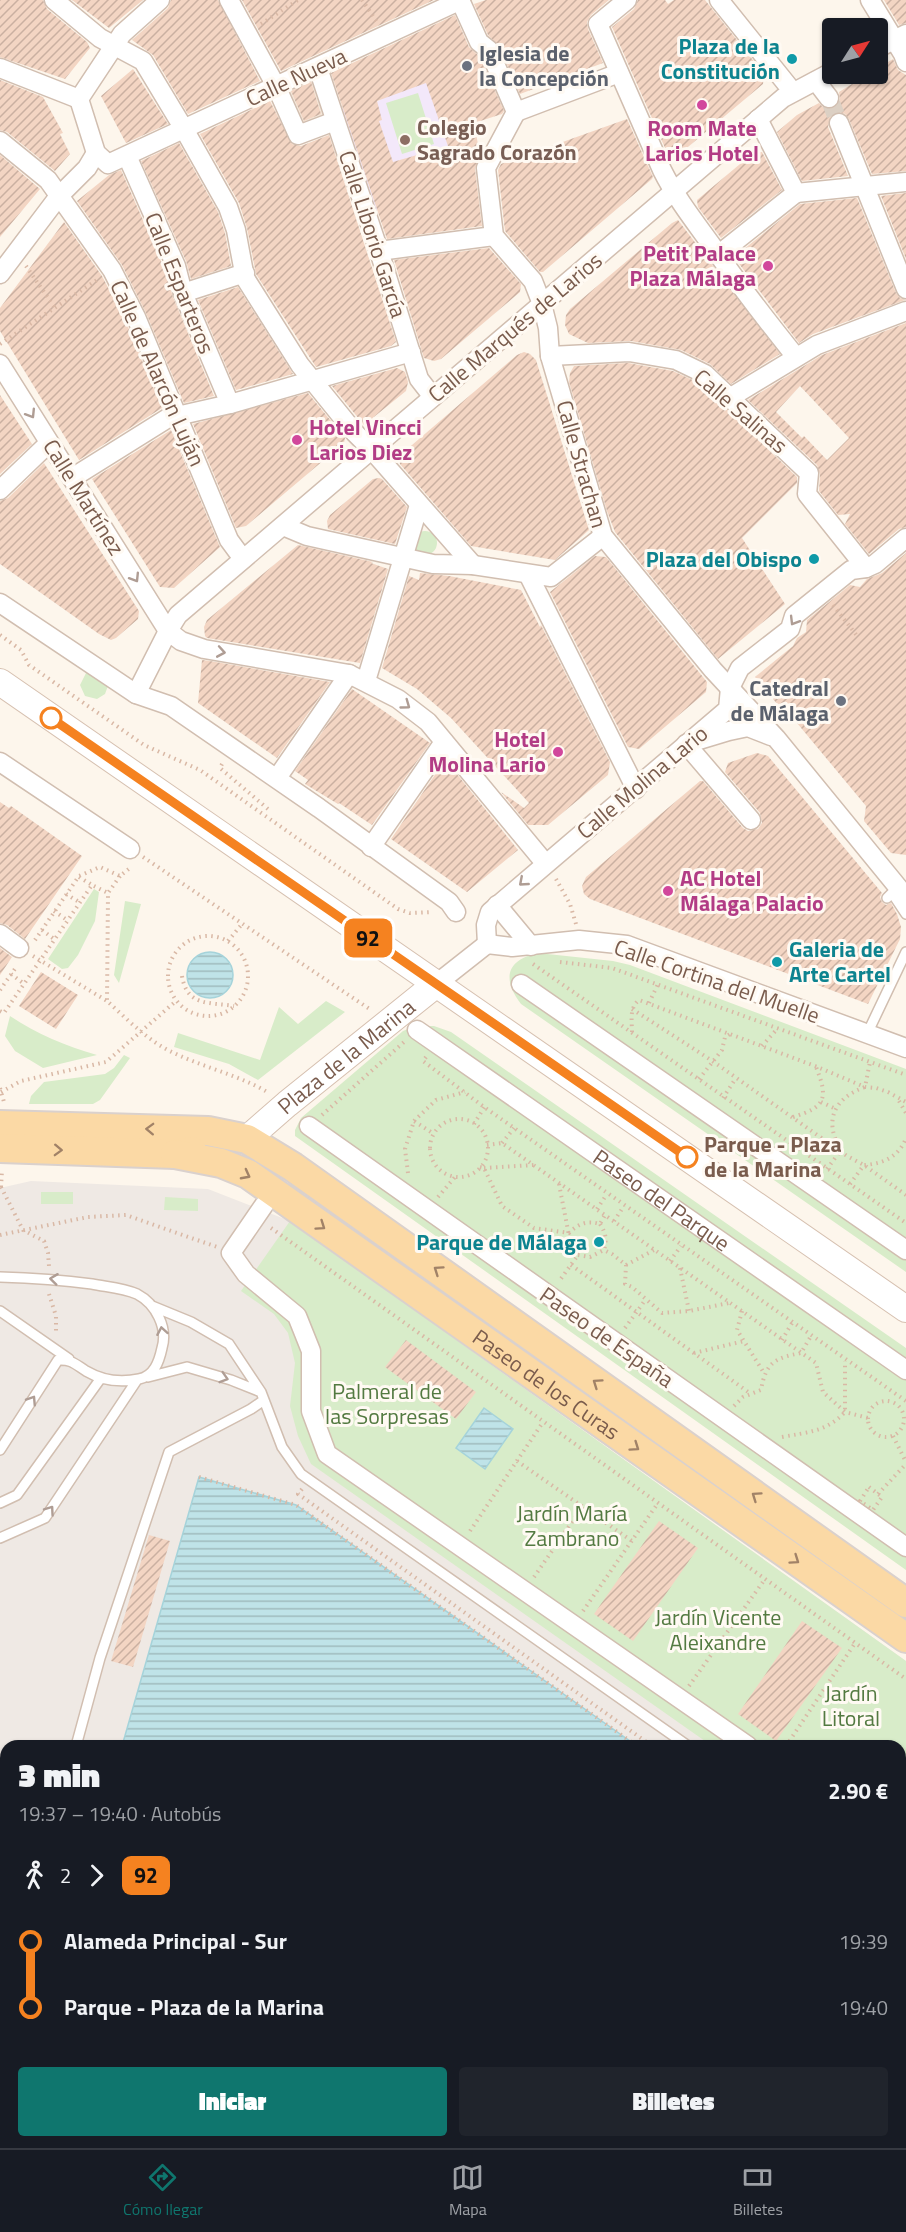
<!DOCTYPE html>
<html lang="es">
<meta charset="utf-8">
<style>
body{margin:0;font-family:"Titillium Web",sans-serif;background:#20242c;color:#f1f3f6;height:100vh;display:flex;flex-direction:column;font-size:22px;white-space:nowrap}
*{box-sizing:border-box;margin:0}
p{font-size:20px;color:#9ea1a6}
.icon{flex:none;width:33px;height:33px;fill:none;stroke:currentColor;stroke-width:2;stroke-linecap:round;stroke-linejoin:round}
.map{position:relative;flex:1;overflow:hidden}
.panel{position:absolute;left:0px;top:1740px;width:906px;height:408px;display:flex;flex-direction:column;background:#171b24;border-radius:18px 18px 0 0;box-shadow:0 2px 4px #0004}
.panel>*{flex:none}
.badge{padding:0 12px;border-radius:9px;font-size:21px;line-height:39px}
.needle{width:39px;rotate:54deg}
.controls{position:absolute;left:822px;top:18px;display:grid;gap:12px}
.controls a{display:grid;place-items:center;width:66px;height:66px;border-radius:6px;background:#171b24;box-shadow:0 2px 4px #0004;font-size:30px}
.map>.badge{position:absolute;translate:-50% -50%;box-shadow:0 0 0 3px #fff}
.legs{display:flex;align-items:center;gap:9px;height:66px;padding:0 18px;font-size:20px}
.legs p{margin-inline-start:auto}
.headline{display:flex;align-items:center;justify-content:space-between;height:102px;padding:0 18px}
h1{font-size:33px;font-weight:800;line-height:45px}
.button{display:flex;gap:12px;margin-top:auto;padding:12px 18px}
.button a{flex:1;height:69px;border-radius:6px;background:#0f766e;color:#fff;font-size:24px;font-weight:800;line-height:69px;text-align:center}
.button a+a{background:#20242c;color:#f1f3f6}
ul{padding:0 18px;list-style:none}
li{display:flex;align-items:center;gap:21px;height:66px;font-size:22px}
li i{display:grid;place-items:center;width:9px;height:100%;margin:0 8px;background:currentColor}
li i::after{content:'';width:15px;height:15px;margin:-8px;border:4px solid;border-radius:50%;background:#171b24}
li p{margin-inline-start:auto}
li:first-child i{background:linear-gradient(#0000 50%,currentColor 0)}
li:last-child i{background:linear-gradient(currentColor 50%,#0000 0)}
.menu{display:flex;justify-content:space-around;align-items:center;height:84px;border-top:2px solid #363941;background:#171b24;font-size:16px;color:#9ea1a6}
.menu a{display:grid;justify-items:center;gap:3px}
.menu .active{color:#0f766e}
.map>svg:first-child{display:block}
</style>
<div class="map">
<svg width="906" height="2148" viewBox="0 0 906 2148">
<defs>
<pattern id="grass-dots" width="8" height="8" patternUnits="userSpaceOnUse" patternTransform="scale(1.5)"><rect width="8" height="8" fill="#d8ecc9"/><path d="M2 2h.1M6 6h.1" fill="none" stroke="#b4c2a5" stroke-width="1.8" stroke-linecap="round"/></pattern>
<pattern id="water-rules" width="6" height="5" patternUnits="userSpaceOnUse" patternTransform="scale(1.5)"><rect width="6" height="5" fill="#bfe3e8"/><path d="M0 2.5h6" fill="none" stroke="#a0bbbe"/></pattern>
<pattern id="building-hatch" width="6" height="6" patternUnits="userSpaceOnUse" patternTransform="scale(1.5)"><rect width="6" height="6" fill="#f3d5c3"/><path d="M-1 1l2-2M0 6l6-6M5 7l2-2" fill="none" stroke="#cab0a1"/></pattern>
</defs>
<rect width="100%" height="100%" fill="#fdf6ec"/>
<path fill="#f5e8da" d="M313 78 326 119 302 128 282 92Z"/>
<path fill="#efe9e4" d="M31 1181 208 1189 290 1221 906 1661V1935L900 1931V1746H637L296 1505 199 1477 122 1746H6V1796L0 1805V1188Z"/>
<path fill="#f3e8fa" d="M424 75 450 145 406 199 375 210 341 108 373 104Z"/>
<path fill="url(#grass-dots)" d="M291 1179 906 1615V1624L288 1185Z"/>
<path fill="#d8ecc9" d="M418 93 434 144 402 154 386 103Z
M413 543a12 12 0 1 1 24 0a12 12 0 1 1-24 0Z
M93 670 109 683 105 694 97 699 85 696 80 685 86 673Z
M94 889 99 892 95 921 78 955 68 968 62 969 48 959Z
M125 901 141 904 119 983 114 975Z
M538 953 613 961 630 965 906 1069V1272L521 1004C502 979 506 960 538 953Z
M326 1001 345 1012 258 1080 229 1064 174 1047 178 1033 260 1060 279 1007 298 1024Z
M10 1016C37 1034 66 1046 97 1055L43 1068 15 1051 5 1036Z
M415 1026H434L451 1032 906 1348V1570L295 1136V1130L301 1118 403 1031Z
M124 1055 130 1058 100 1100 93 1104H29L31 1096 44 1082 105 1074 114 1068Z
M41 1192H73V1204H41Z
M165 1197 198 1199V1211L164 1210Z
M290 1221 906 1661V1883L900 1878V1746H712L311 1464 298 1436 290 1406 295 1363 288 1333 274 1314 241 1291Z"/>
<path fill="url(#water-rules)" stroke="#a5d3da" stroke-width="1.5" d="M187 975a23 23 0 1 1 46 0a23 23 0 1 1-46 0Z
M484 1408 513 1429 485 1469 456 1448Z
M199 1477 296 1505 637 1746H122Z
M6 1796V2142H900V1931L906 1935V2148H0V1805Z"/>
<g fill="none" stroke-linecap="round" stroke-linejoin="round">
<path stroke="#437c86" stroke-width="1.5" stroke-dasharray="8 6" stroke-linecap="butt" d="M0 2121 6 2090"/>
</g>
<path fill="url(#building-hatch)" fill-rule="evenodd" d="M0 0H43L47 9 87 42 90 48 65 79 0 57Z
M72 0H143L109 28Z
M171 0H218L260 81 188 114 153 55 132 40 168 8Z
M242 0H434L281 71Z
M486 0H609L591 15 587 22 588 29 603 63 520 94 499 46 488 35 474 4Z
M638 0H665L668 4 674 0H705L764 74 763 84 676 157H669L612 27 634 9Z
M884 0H906V23L899 25Z
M455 15 469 47 480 57 504 111 502 114 474 123 480 155 475 169 482 226 387 239 331 73ZM426 83 448 146 393 162 379 121 382 120 377 101Z
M893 59 898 70 906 75V171L872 174 849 119 845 114 840 112 831 116 828 127 848 176 802 181 777 132 797 115 819 103 825 109 835 107 840 102 839 92 868 74H878V68Z
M133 69 168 124 126 143 101 96Z
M0 80 43 97 63 133 60 134 70 154 55 171 7 132 0 130Z
M311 82 321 114 304 121 291 91Z
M270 101 292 144 301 146 329 135 396 342 391 346 316 367 256 274 247 228 239 203 200 134Z
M627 119 653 177 652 179 543 272H540L505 231 498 170 501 164Z
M179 143 218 212 225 233 231 266 191 279 186 261 141 161Z
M759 152H762L782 190 721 238 698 207 697 200 752 154Z
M0 155 40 189 0 237Z
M121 170 165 270 173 297 214 396 184 403 146 313 122 265 77 201 109 175Z
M906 193V259L881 196Z
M857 198 896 293 900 298 905 300 813 334 799 343 734 257 800 204Z
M678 220 780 354 731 384 710 364 681 350 631 341 588 343 569 334 565 325 566 315 570 309 672 223Z
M64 222 102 276 126 322 162 408 79 460 0 331V308Z
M489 248 521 284 520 292 441 359 434 361 424 358 394 260Z
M238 287 293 374 236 390 198 300Z
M906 323V527L899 529 869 554 845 524 850 514 838 515 819 491 820 474 817 465 748 400 822 355ZM800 386 849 438 827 460 804 436 802 438 776 412Z
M524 352 530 354 536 360 589 530 555 560 471 546 400 464 398 457 517 355Z
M628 363 673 371 699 383 797 477V483L742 538 785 604 718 659 615 532 607 511 569 382 570 373 574 366Z
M397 368 405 372 408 382 406 391 364 425 332 386Z
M308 393 345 438 344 443 246 526 236 528 193 424Z
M0 395 32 444 0 474Z
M171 430 220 547 174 588 160 587 92 479Z
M44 463 139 611 138 619 116 638 111 640 99 634 0 564V501L8 498Z
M379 478 382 479 407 507 395 544 328 529 327 521 330 515 373 479Z
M298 545 373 562 371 563 388 569 360 663 207 638 205 636 204 627 207 620Z
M906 553V855L891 853 864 821 866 806 787 711 782 710 755 677 793 646 797 638 806 632 807 620 850 585 860 587 867 579 882 573Z
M595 556 606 557 707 682 706 692 639 749 628 747 550 592Z
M420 573 449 576 521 590 540 627 541 625 610 762 608 775 548 825H528L501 792 524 808 529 803 451 718 417 689 382 668 409 576 419 580Z
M202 660 210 661 330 682 277 758 198 703Z
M352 689 430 743 372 825 339 803 338 804 305 784 308 780 295 771Z
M757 753 768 756 882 893 880 897 882 902 886 905 891 903 897 914 901 927 900 939 868 1004 590 899 584 894 582 886 586 877 700 781H703L743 828 748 831 758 829 762 823 760 813 725 772 728 763Z
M443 763H448L518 850 467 892 391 839Z
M0 802 9 808 11 806 82 856 25 939 7 925 0 923Z
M0 948 12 957 0 975Z
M41 972 78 995 56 1029 19 1006Z
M406 1340 476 1392 456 1419 385 1367Z
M659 1521 698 1548 633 1641 594 1614Z
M149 1535 170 1541 133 1667 111 1661Z
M802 1621 842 1648 776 1741 738 1714Z"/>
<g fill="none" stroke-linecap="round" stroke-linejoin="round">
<path stroke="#dcd0c4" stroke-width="18" stroke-dasharray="18 9" stroke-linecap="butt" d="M829 98 839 123"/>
<defs>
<path id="lane" d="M887 898 892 893 906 914
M867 1034 906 952
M0 1277C31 1278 61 1280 92 1284 107 1287 123 1288 137 1294 156 1304 168 1328 162 1348 159 1362 154 1376 139 1379 120 1383 103 1381 86 1371 75 1364 71 1359 58 1360L0 1450
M152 1306 191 1322 229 1344 261 1392 282 1447 301 1474 688 1746
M0 1311 69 1359
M148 1377 187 1367 231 1380 261 1392
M0 1503 17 1495 101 1378
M0 1538 45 1518 137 1380
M76 1746 100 1658 169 1452 251 1409 264 1400
M900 1895 906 1899"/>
<g id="street">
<path d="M54 0 100 38 143 61 184 129 228 207 236 230 245 278 300 365 355 433 372 450 473 565"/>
<path d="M160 0 122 34 79 99 96 153 108 164 461 0"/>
<path d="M229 0 276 86 298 135 335 121"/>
<path d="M460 0 479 42 489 50 516 112 486 168 494 236 533 281 542 304 548 328 550 356 603 536 713 670 776 738 906 897"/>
<path d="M627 0 598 24 662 170C676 198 695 222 713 247 739 285 767 321 796 357"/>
<path d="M719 0 793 92"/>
<path d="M870 0 903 54 906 62"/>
<path d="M878 48 906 34"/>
<path d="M0 68 79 99"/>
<path d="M318 68 379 251 419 379 433 397"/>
<path d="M816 81 829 98"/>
<path d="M516 112 619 73"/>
<path d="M758 119 796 193"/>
<path d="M839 123 906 289"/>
<path d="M0 141 48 180 112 270 136 317 229 540 243 559"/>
<path d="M127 156 176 266 183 293 230 404"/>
<path d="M796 193 906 182"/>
<path d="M379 251 494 236"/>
<path d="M718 255 796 193"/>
<path d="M0 274 59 196 87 168 96 153"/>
<path d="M183 293 245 273"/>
<path d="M550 356 629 352 676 360 705 374 809 473 807 494 866 568"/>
<path d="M0 364 168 631 181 641 204 649 349 674 398 699 428 722 545 863"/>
<path d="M731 397 817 345 906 311"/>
<path d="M72 478 168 418 230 404 411 352"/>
<path d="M0 490 49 443"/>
<path d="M283 526 307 536 433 564 473 565 551 577 603 536"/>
<path d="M528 574 636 789"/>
<path d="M0 603 136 694 171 706 319 808 449 902 456 912"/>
<path d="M366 681 419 505"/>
<path d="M136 694 168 631 178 615 783 98 832 72"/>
<path d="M0 762 130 849"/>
<path d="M277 778 349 674"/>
<path d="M751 820 686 744 729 731 748 727 771 736"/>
<path d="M371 847 444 742"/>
<path d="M497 905 531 946"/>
<path d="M0 934 19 948"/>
<path d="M487 944 486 925 490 912 728 709 730 688 740 668 790 629 794 616 851 570 866 568 875 564 906 538"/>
<path d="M487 944 512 947 579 940 627 945 906 1048"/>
<path d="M521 984 906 1250"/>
<path d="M435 985 487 944"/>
<path id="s1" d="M417 1030 906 1370"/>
<path d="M309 1126 906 1547"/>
<path d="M264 1205 231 1253 246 1274 297 1316 311 1351V1411L327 1454 748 1746"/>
<path d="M900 1852 906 1856"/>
</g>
<g id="secondary">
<path d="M0 682 906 1309"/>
<path id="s2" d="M247 1139 287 1104 435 985"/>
</g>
<g id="primary">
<path d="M0 1125 208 1131 247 1139 293 1167 906 1603"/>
<path d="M0 1148 175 1154 192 1151"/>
<path id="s3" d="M175 1154 221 1163 248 1174 906 1638"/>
</g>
</defs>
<use href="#lane" stroke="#d1beb0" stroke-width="12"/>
<use href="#street" stroke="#d1beb0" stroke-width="21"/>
<use href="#secondary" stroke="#d6c0b0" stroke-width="28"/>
<use href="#primary" stroke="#dad1cd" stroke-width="32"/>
<path stroke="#d9b8a5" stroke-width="4" stroke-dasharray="1.5 4.5" stroke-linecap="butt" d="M362 0 377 22
M261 24 298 0
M26 266 55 308
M0 344 97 280
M833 605 858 637
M0 635 21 650 29 665 144 745 200 770 398 909 410 913 432 912
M222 764 220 768 268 809
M143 857 371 1010
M120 876 108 893 107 1001C127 1019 149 1042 174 1053 205 1068 239 1075 269 1093
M79 877 92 885
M556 879 570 904 576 924
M66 894 79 902
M54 911 67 920
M42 930 54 939
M168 976a40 40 0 1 1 80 0a40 40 0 1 1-80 0Z
M35 940 79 876 100 867 120 876 130 868
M228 941 242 924
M33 956 107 1001
M560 962 612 968 906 1075
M533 964 906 1223
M11 974 23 983
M182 976C187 1007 210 1002 234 1006
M0 990 17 966
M649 1003 659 982
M632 1009 711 1060 847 1156 864 1165 906 1195
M0 1011 4 1013 92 885 108 893
M632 1032C632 1021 629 1008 639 1000L815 1066 865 1087 876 1088 888 1092 906 1102
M762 1046 778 1028
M426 1057 423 1061 484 1107 906 1401
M699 1079 722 1050 725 1037 730 1034
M0 1088 4 1102
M1 1092 21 1081 106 1062 176 1001
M723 1098 736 1078
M899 1101 906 1113
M821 1102 836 1109
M322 1115 404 1042
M793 1117C827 1107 828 1097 816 1067
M430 1148a29 29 0 1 1 58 0a29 29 0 1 1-58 0Z
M414 1121 436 1100 465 1092
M474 1124 485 1106
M502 1143 514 1128
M487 1145 502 1143 816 1363 823 1392 845 1412 868 1418
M480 1167 484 1168 502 1206 534 1228 569 1233C578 1224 587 1220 600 1224L605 1215
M484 1168 534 1165
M827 1169 841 1150C823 1121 834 1098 865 1087L870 1062
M408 1173 405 1149 414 1121 434 1134
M559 1184 571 1246 578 1255 560 1280
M850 1184 864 1165C882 1164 899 1157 906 1138
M1 1187 2 1170
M1 1187 23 1230 44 1241 48 1253 49 1266
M438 1197 455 1177
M597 1209 607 1194
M614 1221 624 1206
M600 1224C606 1233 607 1240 604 1250L612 1254 626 1265 625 1284 632 1287 662 1313 689 1311 729 1303
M271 1228 906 1679
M0 1235 88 1217 126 1215 217 1247
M578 1255 590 1257 604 1250
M670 1261 681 1246
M571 1265 751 1394
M626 1265 654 1250
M680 1268 689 1311
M49 1294 56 1316V1333
M742 1311 737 1330 764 1373
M625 1328 646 1299
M782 1340 792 1323
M694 1353 744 1341
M868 1419a18 18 0 1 1 36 0a18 18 0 1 1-36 0Z
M734 1406 743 1397 761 1390C766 1362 775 1358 801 1353L811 1336
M893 1436 906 1462
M782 1437C808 1432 826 1432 845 1412V1361
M517 1461 632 1541
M199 1477 296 1505 637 1746
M869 1487 882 1497 873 1510 860 1501Z
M302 1489 298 1494 652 1746
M878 1494 906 1464
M470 1531 543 1422
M534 1577 583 1506
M583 1611 658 1503
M689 1686 765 1579
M786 1746 855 1643
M900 1783 906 1774
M0 1805 6 1796
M906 1921 904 1924 906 1926
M900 1931 906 1935"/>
<use href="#lane" stroke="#fff" stroke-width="9"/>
<use href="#street" stroke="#fff" stroke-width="18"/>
<use href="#secondary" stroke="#fff" stroke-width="26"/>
<use href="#primary" stroke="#fbd9a5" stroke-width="28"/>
</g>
<defs><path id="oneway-chevron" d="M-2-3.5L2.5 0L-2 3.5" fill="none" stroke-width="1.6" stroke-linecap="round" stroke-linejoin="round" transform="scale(1.5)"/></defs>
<g stroke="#af9d94">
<use href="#oneway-chevron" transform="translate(31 414) rotate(58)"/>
<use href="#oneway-chevron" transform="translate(135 578) rotate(58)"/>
<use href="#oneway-chevron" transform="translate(794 621) rotate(121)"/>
<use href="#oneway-chevron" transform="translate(221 652) rotate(10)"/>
<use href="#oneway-chevron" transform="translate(406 705) rotate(36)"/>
<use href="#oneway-chevron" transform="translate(523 882) rotate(139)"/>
<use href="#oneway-chevron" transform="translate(54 1279) rotate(-173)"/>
<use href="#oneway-chevron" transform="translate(162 1331) rotate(-100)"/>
<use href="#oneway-chevron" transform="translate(224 1378) rotate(17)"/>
<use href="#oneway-chevron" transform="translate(32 1400) rotate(-57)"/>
<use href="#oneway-chevron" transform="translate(50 1510) rotate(-55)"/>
</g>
<g stroke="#a18267">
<use href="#oneway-chevron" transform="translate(150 1129) rotate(-178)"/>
<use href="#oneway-chevron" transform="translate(58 1150) rotate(2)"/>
<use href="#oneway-chevron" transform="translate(246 1175) rotate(28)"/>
<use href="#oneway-chevron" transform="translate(321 1226) rotate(35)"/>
<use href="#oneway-chevron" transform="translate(438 1270) rotate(-145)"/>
<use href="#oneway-chevron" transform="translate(597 1383) rotate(-145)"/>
<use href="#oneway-chevron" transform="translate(635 1447) rotate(35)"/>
<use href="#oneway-chevron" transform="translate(756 1496) rotate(-145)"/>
<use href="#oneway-chevron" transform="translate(795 1560) rotate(35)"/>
</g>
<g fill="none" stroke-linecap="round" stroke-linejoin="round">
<defs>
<path id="line-1" d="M51 718 687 1157"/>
</defs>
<use href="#line-1" stroke="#fff" stroke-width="14"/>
<use href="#line-1" stroke="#f58220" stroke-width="9"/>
</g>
<g fill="#0f9aa8" stroke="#fffaf3" stroke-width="2">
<circle cx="792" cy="59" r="6"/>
<circle cx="814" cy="559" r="6"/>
<circle cx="777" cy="962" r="6"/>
<circle cx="599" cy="1242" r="6"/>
</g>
<g fill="#6b7280" stroke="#fffaf3" stroke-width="2">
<circle cx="467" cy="66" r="6"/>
<circle cx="841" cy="701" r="6"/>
</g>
<g fill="#d1479c" stroke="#fffaf3" stroke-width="2">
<circle cx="702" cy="105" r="6"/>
<circle cx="768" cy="266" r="6"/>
<circle cx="297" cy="440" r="6"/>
<circle cx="558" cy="752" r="6"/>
<circle cx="668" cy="891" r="6"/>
</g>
<circle fill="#8d6e63" stroke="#fffaf3" stroke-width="2" cx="405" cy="140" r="6"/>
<g fill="#fff" stroke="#f58220" stroke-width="3">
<circle cx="51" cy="718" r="10"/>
<circle cx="687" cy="1157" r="10"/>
</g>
<g text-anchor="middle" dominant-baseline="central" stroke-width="6" stroke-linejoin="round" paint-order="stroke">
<g font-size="22" font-weight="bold" fill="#0d838f" stroke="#fffaf3" text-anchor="end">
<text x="780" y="46">Plaza de la<tspan x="780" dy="25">Constitución</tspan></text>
<text x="802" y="559">Plaza del Obispo</text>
<text x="789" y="949" text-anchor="start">Galeria de<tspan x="789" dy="25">Arte Cartel</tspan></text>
<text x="587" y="1242">Parque de Málaga</text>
</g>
<g font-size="22" font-weight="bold" fill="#5b616d" stroke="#fffaf3" text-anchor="start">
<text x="479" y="53">Iglesia de<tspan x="479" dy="25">la Concepción</tspan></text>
<text x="829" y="688" text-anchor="end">Catedral<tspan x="829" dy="25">de Málaga</tspan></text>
</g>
<g font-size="22" fill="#7a5c4d" stroke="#fffaf3">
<text transform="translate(296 77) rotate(-25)">Calle Nueva</text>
<text transform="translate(373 234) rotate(72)">Calle Liborio García</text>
<text transform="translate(180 283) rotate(68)">Calle Esparteros</text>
<text transform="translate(515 327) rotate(-40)">Calle Marqués de Larios</text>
<text transform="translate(158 373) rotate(66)">Calle de Alarcón Luján</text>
<text transform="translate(741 411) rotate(41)">Calle Salinas</text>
<text transform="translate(582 464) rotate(74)">Calle Strachan</text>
<text transform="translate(84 497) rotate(58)">Calle Martínez</text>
<text transform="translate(642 782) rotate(-40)">Calle Molina Lario</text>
<text transform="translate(717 981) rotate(19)">Calle Cortina del Muelle</text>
<text stroke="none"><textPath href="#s2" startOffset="129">Plaza de la Marina</textPath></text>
<text stroke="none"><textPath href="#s1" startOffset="298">Paseo del Parque</textPath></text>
<text transform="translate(607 1337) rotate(35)">Paseo de España</text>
<text stroke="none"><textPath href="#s3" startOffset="441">Paseo de los Curas</textPath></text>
</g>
<g font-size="22" font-weight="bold" fill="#785e54" stroke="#fffaf3" text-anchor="start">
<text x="417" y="127">Colegio<tspan x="417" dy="25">Sagrado Corazón</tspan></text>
</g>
<g font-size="22" font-weight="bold" fill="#b23c85" stroke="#fffaf3" text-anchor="end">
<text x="702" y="128" text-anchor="middle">Room Mate<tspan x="702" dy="25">Larios Hotel</tspan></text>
<text x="756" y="253">Petit Palace<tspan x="756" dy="25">Plaza Málaga</tspan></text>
<text x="309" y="427" text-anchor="start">Hotel Vincci<tspan x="309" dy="25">Larios Diez</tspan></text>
<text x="546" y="739">Hotel<tspan x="546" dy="25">Molina Lario</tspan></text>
<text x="680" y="878" text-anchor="start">AC Hotel<tspan x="680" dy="25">Málaga Palacio</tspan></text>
</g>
<g font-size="22" font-weight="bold" fill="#7a5c4d" stroke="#fffaf3" text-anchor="start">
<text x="704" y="1144">Parque - Plaza<tspan x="704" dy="25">de la Marina</tspan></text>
</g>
<g font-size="22" fill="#537a41" stroke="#fffaf3">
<text x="387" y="1391">Palmeral de<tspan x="387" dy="25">las Sorpresas</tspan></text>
<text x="572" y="1513">Jardín María<tspan x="572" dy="25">Zambrano</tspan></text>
<text x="718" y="1617">Jardín Vicente<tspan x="718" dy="25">Aleixandre</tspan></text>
<text x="851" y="1693">Jardín<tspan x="851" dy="25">Litoral</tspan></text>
</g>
</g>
</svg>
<div class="controls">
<a><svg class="needle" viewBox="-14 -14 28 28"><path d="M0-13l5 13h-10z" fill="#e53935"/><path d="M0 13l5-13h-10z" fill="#9ea1a6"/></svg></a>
</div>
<b class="badge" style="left:368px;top:938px;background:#f58220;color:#111">92</b>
<section class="panel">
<div class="headline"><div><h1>3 min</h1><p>19:37 – 19:40 · Autobús</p></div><b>2.90 €</b></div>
<div class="legs"><svg class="icon" aria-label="walk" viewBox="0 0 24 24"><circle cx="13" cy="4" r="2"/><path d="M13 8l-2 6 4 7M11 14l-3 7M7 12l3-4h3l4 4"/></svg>2<svg class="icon" aria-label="forward" viewBox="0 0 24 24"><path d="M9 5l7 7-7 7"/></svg><b class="badge" style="background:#f58220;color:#111">92</b></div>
<ul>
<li><i style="color:#f58220"></i><b>Alameda Principal - Sur</b><p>19:39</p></li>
<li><i style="color:#f58220"></i><b>Parque - Plaza de la Marina</b><p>19:40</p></li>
</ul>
<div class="button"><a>Iniciar</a><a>Billetes</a></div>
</section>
</div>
<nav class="menu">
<a class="active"><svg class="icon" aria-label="directions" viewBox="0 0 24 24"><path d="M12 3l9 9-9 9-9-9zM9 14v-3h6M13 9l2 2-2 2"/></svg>Cómo llegar</a>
<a><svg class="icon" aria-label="map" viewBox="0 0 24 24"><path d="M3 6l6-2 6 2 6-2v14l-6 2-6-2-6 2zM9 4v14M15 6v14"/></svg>Mapa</a>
<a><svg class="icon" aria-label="tickets" viewBox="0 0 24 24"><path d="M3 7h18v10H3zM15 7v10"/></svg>Billetes</a>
</nav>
